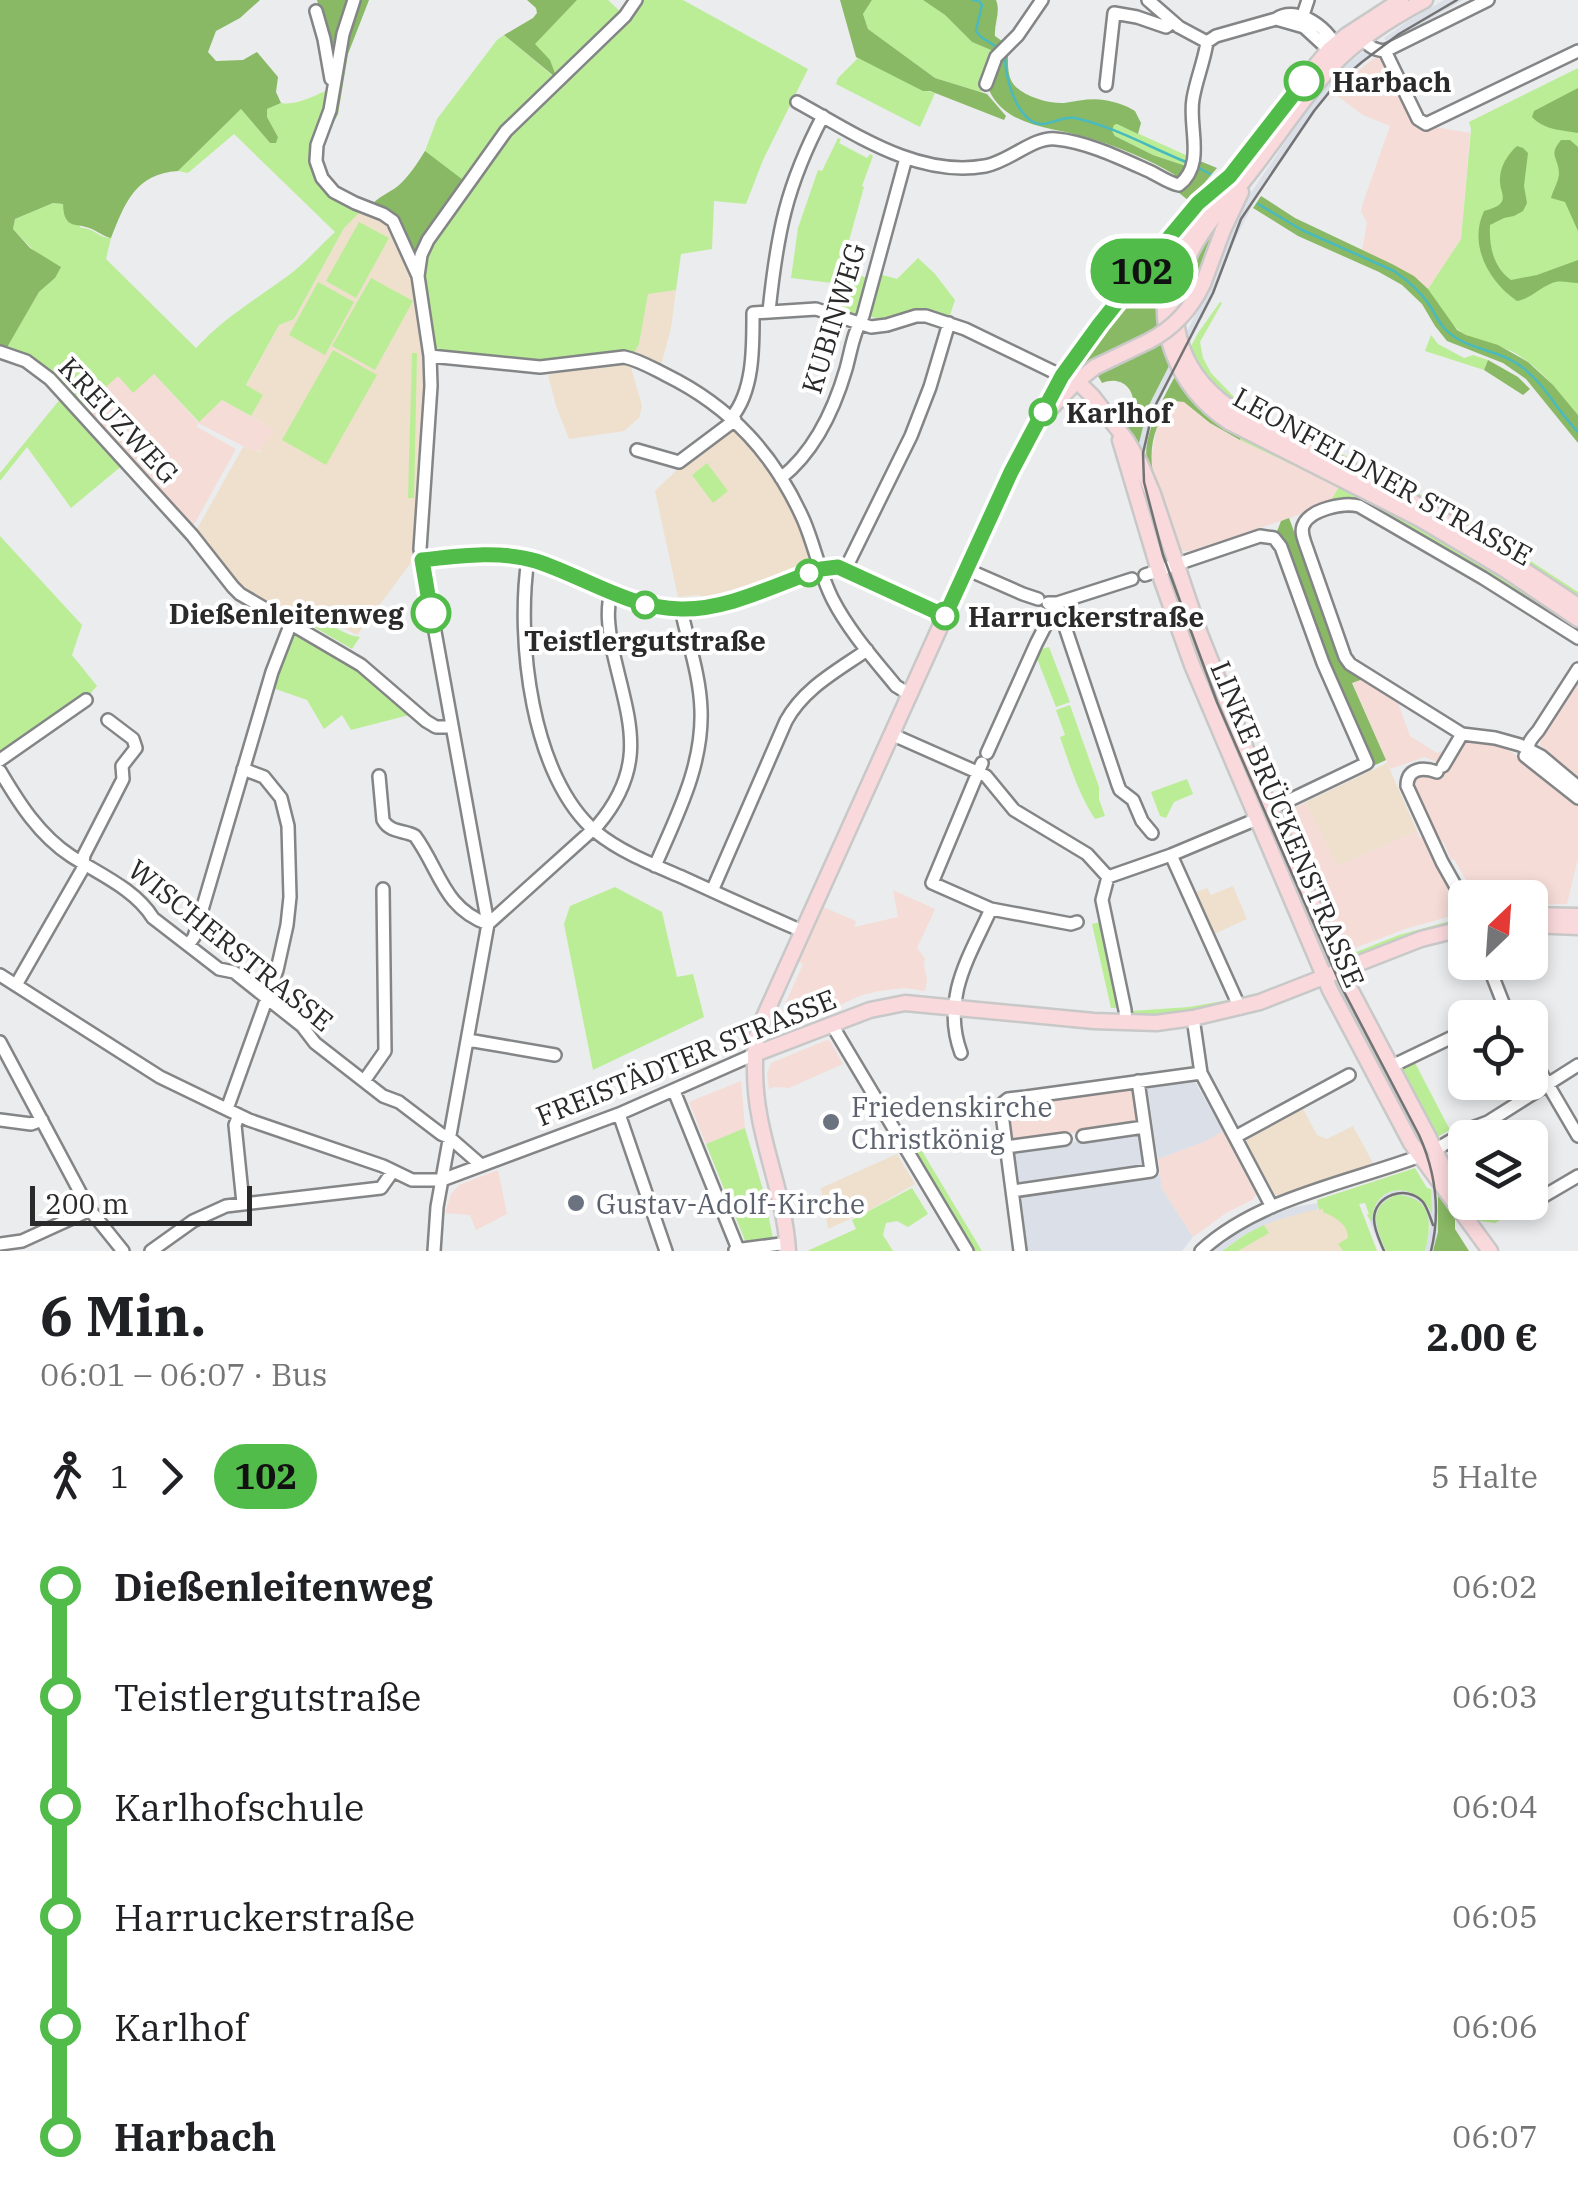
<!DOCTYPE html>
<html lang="de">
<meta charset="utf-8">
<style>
body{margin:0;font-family:"IBM Plex Serif",serif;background:#f6f6f6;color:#202124;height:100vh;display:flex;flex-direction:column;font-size:38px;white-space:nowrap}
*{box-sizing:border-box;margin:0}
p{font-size:32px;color:#757577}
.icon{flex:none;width:55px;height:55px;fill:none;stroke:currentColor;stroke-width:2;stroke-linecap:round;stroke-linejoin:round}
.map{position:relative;height:1251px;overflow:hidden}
.drawer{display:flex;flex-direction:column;background:#fff;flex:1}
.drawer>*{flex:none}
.badge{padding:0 20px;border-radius:32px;font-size:35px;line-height:65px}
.needle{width:65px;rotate:25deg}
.tools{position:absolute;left:1448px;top:880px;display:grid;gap:20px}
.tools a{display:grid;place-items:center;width:100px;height:100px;border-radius:15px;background:#fff;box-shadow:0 5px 15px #0003;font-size:50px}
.scale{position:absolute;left:30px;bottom:25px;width:222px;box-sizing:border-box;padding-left:10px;border:5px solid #2a2a2b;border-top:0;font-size:28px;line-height:35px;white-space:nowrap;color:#2a2a2b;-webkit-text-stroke:8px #fff;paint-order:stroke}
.map>.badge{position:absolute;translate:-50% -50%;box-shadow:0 0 0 5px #fff}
.legs{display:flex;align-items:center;gap:15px;height:110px;padding:0 40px;font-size:32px}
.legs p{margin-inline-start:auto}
.headline{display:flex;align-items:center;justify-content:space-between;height:170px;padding:0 40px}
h1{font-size:55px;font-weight:800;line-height:75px}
ul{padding:0 40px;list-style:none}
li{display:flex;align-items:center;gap:35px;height:110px;font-size:38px}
li i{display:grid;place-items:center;width:15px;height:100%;margin:0 12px;background:currentColor}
li i::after{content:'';width:25px;height:25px;margin:-12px;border:8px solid;border-radius:50%;background:#fff}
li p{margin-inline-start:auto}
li:first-child i{background:linear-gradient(#0000 50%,currentColor 0)}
li:last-child i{background:linear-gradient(currentColor 50%,#0000 0)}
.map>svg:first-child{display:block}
</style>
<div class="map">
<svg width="1578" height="1251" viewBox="0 0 1578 1251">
<rect width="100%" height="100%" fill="#ebeced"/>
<path fill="#f5dcd6" d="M1377 56 1390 68 1419 127 1428 126 1470 133 1461 239 1428 289 1414 276 1362 250 1367 223 1361 211 1364 200 1390 126 1363 115 1336 95 1326 102 1349 78Z
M154 374 198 422 222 400 275 430 263 449 255 452 198 423 197 427 236 449 192 528 82 409 118 375Z
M1174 401H1183L1210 423 1240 440 1339 487 1328 505 1191 551H1180L1154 476 1151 459 1157 426 1164 413Z
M1578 675V783L1542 751 1540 744 1543 732Z
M1363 679 1397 700 1410 736 1437 753 1449 749 1440 764 1425 757 1390 769 1352 682Z
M1465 741 1492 742 1509 750 1578 806V858L1567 904 1530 905V898L1476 897 1454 859 1451 860 1443 841 1437 843 1413 786 1414 780 1420 774H1428L1438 779Z
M1306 802 1337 866 1417 831 1420 838 1425 836 1462 913 1408 928 1344 952 1282 814Z
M893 890 935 909 917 948 925 958 924 965 927 980 925 991 905 988 879 991 862 995 790 1028 780 1026 779 1018 803 964 799 962 823 907 856 921 854 927 898 917Z
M827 1040 830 1041 843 1064 789 1088 775 1087 769 1089 767 1074 771 1063Z
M741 1081 745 1128 706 1144 689 1102Z
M1133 1086 1139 1124 1012 1141 1010 1139 1007 1104Z
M1223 1131 1256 1195 1252 1200 1226 1213 1193 1237 1162 1189 1158 1159 1206 1141Z
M498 1170 507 1214 476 1230 470 1215 445 1213 451 1194 459 1185Z"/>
<path fill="#dbe0e8" d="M1444 0H1463L1388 44 1384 38 1408 21Z
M1364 51 1374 54 1341 81 1315 112 1253 204 1234 242 1211 301 1189 344 1185 335 1201 303 1240 209 1306 111 1341 69Z
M1169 366 1174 374 1154 412 1149 427 1145 464 1137 451 1142 424 1148 407Z
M1192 623 1260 796 1252 799 1182 627Z
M1263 799 1332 956 1322 960 1255 802Z
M1366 1026 1425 1138 1415 1143 1356 1031Z
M1193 1078 1223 1131 1206 1141 1158 1159 1147 1085Z
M1139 1133 1144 1168 1018 1186 1013 1150Z
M1160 1174 1162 1189 1193 1237 1182 1251H1026L1017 1195Z
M1431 1189 1438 1194 1439 1203 1438 1232 1433 1251H1425L1430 1227 1424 1209 1418 1201 1378 1231 1386 1251H1382L1370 1223 1372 1212 1377 1202 1385 1194 1396 1190 1410 1191 1421 1197 1431 1212Z
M1318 1203V1210L1278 1220 1246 1234 1222 1251H1213L1234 1235 1261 1220 1294 1207Z"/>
<path fill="#eee0cd" d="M363 209 390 221 415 279 428 376 413 560 357 635 298 603 284 614 243 590 205 544 197 529 243 447 259 452 275 430 251 416 262 395 246 386 279 325 294 319 344 228 351 219Z
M676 290 671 328 660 369 633 355 639 344 648 293Z
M623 361 630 364 642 406 639 418 624 431 569 439 556 406 548 375Z
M733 426 772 473 798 521 813 561 810 565 719 598 701 601 700 595 678 597 655 491 683 464Z
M1387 763 1417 831 1337 866 1306 802Z
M1233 886 1247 919 1214 934 1196 892 1207 888 1211 895Z
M1302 1107 1317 1135 1327 1139 1353 1126 1374 1165 1279 1197 1274 1194 1245 1140Z
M897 1154 915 1184 868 1211 828 1229 821 1188Z
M1359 1204 1377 1251H1238L1268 1233 1264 1225 1278 1220 1309 1211Z"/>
<path fill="#bbed96" d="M577 0H608L626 17 639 0H683L808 69 763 160 746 204 714 201 712 249 681 254 676 290 648 294 639 344 633 355 545 364 441 351 433 345 423 278 425 151 437 119 497 40 504 35 554 77 534 44Z
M872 0H923L945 15 972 42 998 53 981 92 935 78 868 29 863 14Z
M858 58 923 90 935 93 920 127 836 84 838 78Z
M1578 68V415C1559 393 1541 368 1515 353 1497 343 1471 342 1456 328 1445 318 1437 301 1428 289L1461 239 1471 129 1469 122Z
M330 89 315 146 320 179 363 209 344 228 294 319 279 325 246 385 263 395 251 416 222 400 199 422 154 374 133 393 118 376 82 409 5 351 39 292 55 278C44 258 28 246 13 229L15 219 53 203 64 204 81 228C95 228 98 238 111 238L106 259 196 348C226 316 255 300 289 275 305 263 320 246 335 232L234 134 188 173 178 171 241 109 270 143 278 137 267 117V109L281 103C297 106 315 95 330 89Z
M1117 124 1188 156 1186 166 1153 155 1115 136 1112 131 1114 125Z
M838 138 841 139 839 143 867 158 870 154 873 156 862 186 864 187 841 269 870 279 859 318 829 309 832 283 791 278 798 228 818 170 822 171Z
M359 222 389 238 356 298 326 281Z
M918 258 935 274 955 300 949 318 925 311 881 319 868 316 879 274 897 279Z
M371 278 413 301 375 370 332 346Z
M318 282 354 302 325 355 289 335Z
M1220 302 1222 303 1200 342 1203 358 1211 373 1237 400 1262 415 1342 454 1465 518 1578 592V599L1237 406C1217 389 1200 373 1190 348L1198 333Z
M1431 335 1438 344 1464 358 1473 355 1488 360 1484 370 1425 351Z
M333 350 377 375 326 465 282 440Z
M412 353H417L414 498H408Z
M16 363 38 371 124 464 71 508 27 447 0 481V473L61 398 32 371Z
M1241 435 1430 531 1508 578 1578 625V633L1512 590 1374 507 1352 499 1328 505 1339 487 1240 440Z
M707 463 728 491 713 503 692 475Z
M0 536 82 625 72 655 97 686 88 696 0 756Z
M300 614C322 614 339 635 360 637L352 649 300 619 298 616Z
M292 630 356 666 413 714 351 730 342 715 324 729 307 700 270 687Z
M1049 647 1070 702 1056 707 1036 656 1038 650Z
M1070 705 1099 787V799L1105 816 1095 819C1079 795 1070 766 1060 737L1065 735 1056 710Z
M1187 779 1193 794 1174 802 1166 818 1160 816 1151 792Z
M615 887 662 912 677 977 693 974 704 1017 593 1070 564 924 570 906Z
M1461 918 1456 922 1399 939 1351 958V954L1399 935Z
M1101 922 1120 1008H1111L1092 924Z
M1228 1000 1230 1005 1188 1012 1135 1017 1131 1011 1189 1007Z
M1413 1059 1450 1130 1437 1137 1399 1066Z
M745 1128 763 1190 773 1238 770 1239 745 1241 744 1238 706 1144Z
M919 1146 982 1251H975L914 1150Z
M1448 1153 1451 1157 1459 1153 1465 1157V1193L1448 1161Z
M1415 1168 1427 1188 1431 1189 1432 1214C1417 1180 1372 1182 1372 1223L1367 1215 1369 1214 1365 1203 1359 1204 1377 1251H1343L1338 1244 1348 1238C1348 1224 1335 1217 1323 1212V1209L1319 1210 1317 1200Z
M912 1188 928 1214 908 1227 897 1221 886 1223 883 1235 893 1251H807L856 1229 852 1220Z
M1397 1195C1433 1197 1432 1224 1425 1251H1386C1376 1227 1366 1207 1397 1195Z
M1470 1203H1490L1500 1220 1495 1223 1480 1221Z
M1264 1225 1269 1233 1238 1251H1222L1246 1234Z"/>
<path fill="#89b964" d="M0 0H260L240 18 216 31 208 52 216 61 243 60 257 52 278 77 276 92 281 103 267 109V117L278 137 276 143H270L241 109 178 171C135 174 125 203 111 238 105 237 100 233 94 230 77 221 64 232 63 204L53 203 15 219 13 229 30 248 61 267 55 278 39 292 5 351 0 350Z
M317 0H351L334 64Z
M356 0H369L348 54 338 114 318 152Z
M527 0H577L535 44 550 60 556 76 555 77 504 35 533 18 537 13 536 8Z
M840 0H872L863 14 868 29 935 78 987 94 1006 116 1004 120 930 91H923L856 57Z
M923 0H996C1001 12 994 23 995 36L1006 44 998 53 972 42 945 15Z
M1008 50C1008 60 1007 73 1012 82 1020 96 1049 104 1064 103 1078 101 1090 98 1104 100 1115 102 1126 105 1135 111L1141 123 1138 134 1117 124 1114 125 1112 131 1115 136 1153 155 1186 166 1179 180 1173 179 1175 175C1149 159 1118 147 1089 138 1054 127 1006 128 989 90L997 62Z
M1578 88V133C1561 130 1544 130 1532 117L1534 111Z
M1561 140H1570L1578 147V231L1565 202 1551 198C1553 190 1559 181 1559 173 1558 156 1548 156 1561 140Z
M1517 146 1523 148 1528 153 1524 186 1527 203 1523 211 1514 216 1504 218 1490 225C1489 246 1493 267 1511 280L1537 275 1578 260V283C1568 283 1560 279 1550 284 1538 289 1532 298 1517 301 1489 282 1468 245 1484 211 1485 211 1497 207 1499 205 1507 198 1500 191 1500 182 1499 168 1507 155 1517 146Z
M425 151 467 183 416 262 401 232 370 207C378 196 388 194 398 186 409 176 417 164 425 151Z
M1200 161 1217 168 1189 201 1173 188C1192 184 1192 178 1200 161Z
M1261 196 1295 218 1392 264 1414 276 1428 289 1457 330 1466 335 1498 345 1528 362 1553 385 1578 415V443L1526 379 1503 363 1447 341 1435 326 1422 304 1402 285 1379 272 1298 236 1253 208Z
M1229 208 1196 288 1183 307C1185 268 1206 239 1229 208Z
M1175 238 1178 240 1160 290V330L1076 374 1072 371Z
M1162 344 1169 366 1148 407 1137 451 1126 429C1128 423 1131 418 1132 412 1138 390 1122 375 1102 383L1098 376 1092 377 1118 361Z
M1488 360 1518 377 1530 389 1523 395 1484 370Z
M1175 376C1195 405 1211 418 1241 435L1240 440 1210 423 1184 402 1174 401C1155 420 1147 450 1154 476 1154 475 1148 463 1147 461 1142 436 1164 397 1175 376Z
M1289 518 1325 614 1324 617C1333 642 1339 664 1363 679L1352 683 1386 760 1373 766 1276 534 1281 521Z
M1438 1194 1455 1219V1229L1469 1251H1433L1438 1232Z"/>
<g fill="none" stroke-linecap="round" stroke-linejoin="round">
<path stroke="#4ababf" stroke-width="2.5" d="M973 0 979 1 982 5 976 31 981 37 1000 49
M1005 55C1005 75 1013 107 1030 120 1045 131 1059 115 1075 118 1115 127 1149 147 1186 162
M1199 168 1210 174
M1258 204 1302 230 1394 271C1407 280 1419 290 1428 303 1434 311 1438 322 1445 329 1465 350 1499 349 1522 367 1545 384 1558 412 1578 432"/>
<defs>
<path id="minor" d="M354 0 343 34 330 110 317 145 316 161 322 178 334 192 355 203 383 214 393 221 418 276 430 356 431 386 420 549 488 924 437 1207 434 1251
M1148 0 1179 27 1207 42 1216 36 1276 19C1298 4 1332 30 1338 52
M316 11 324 39 331 79
M1276 19 1304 27 1329 50H1336
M1301 21 1308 0
M1364 33C1363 45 1374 50 1385 51L1418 119 1426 124 1578 51
M1385 51 1488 0
M986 84 996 57 1018 35 1042 0
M1106 85 1114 13 1137 17 1166 27 1173 22
M797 102C854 133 917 178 985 166 1009 162 1034 136 1056 139 1088 142 1122 159 1151 172 1161 177 1169 183 1179 185 1206 164 1188 127 1193 99 1196 80 1204 62 1207 42
M418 276 421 255 428 240 506 131 625 16 636 0
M769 311C777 234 786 186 823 116
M0 352 26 361 50 379 192 535 233 587 240 594 361 665 426 721 436 727H452
M430 356 540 367 624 357C639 360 652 368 666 375 731 407 775 455 804 521 815 547 820 575 833 600 849 631 874 659 896 686L909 694
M732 417C754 390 753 346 753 313L816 309 871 327 887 325 916 316H926L965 329 1062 376
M637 450 679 462 735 420
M781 478C815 451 834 410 846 369 851 351 853 333 863 316L906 158
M528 559C516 639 531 777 596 832 622 853 654 865 684 878 723 896 763 914 802 931
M422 560C459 556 500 550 536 561 586 576 628 608 681 609 729 609 776 584 821 569L838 567 945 616
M966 569 1023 594 1038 599
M845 570 911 436 930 387 949 323
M1145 575 1260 536 1274 538 1281 547 1323 663 1367 763 1271 809
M1048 603H1057L1132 579
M1057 603 1118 785 1120 790 1133 800 1142 821 1152 833
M1578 638 1483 578 1359 506C1345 502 1309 509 1303 526 1301 532 1303 537 1305 543L1345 657 1350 664 1462 734 1495 738 1520 745 1541 756 1578 787
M891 734 986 776 1014 810 1087 854 1108 877 1171 855 1257 819
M987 753 1036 644 1057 603
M1525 756 1578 798
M1530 756C1526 744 1530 740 1538 731L1578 669
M0 760 86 700
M1443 766 1462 734
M0 771C19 803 39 835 71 856 99 874 135 889 153 918L219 969 234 972 302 1026 315 1043 383 1096 399 1102 441 1134 450 1138 481 1165
M1437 772C1423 767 1407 768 1407 786L1442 862 1465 903
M379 776 383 820C390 833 404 830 415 836 440 870 443 908 488 924L598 825C651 762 627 717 612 647 609 629 606 610 611 593
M1171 855 1240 1008
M655 866C677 815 703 766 701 710 700 678 690 648 683 618V609
M1108 877 1102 900 1125 1010 1126 1022
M712 891 786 721C804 688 837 671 867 650
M991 909 1071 924 1077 922
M188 945 194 937 272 672 291 623
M1487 962 1509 1018
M0 975 160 1077 249 1120 383 1166 412 1180H442L619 1114 755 1054
M16 985 82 870 84 855 123 779 122 766 136 748 133 739 108 720
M1193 1018 1201 1073 1272 1207
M832 1025 967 1251
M468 1040 555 1055
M0 1042 81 1194 90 1210 123 1251
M961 1053C941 999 969 957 991 909L932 883 982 763
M1530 1054 1578 1136
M1392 1066 1465 1031
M364 1081 385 1051 383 889
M674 1091 738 1249
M227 1109 277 970 287 925 290 897 288 826 281 798 264 777 243 769
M619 1114 666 1251
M239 1115 235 1125 243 1203
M0 1120 31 1124 42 1120
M1083 1136 1144 1127
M1235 1137 1349 1075
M1006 1147 1065 1139
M1435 1150 1472 1128 1488 1122 1578 1065
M1013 1191 1151 1171 1138 1081
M1520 1210 1578 1176
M0 1244 22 1241 90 1210
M735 1250 788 1243
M151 1251 193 1221 226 1206 381 1188 393 1171
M1020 1251 1002 1114 1003 1103 1008 1099 1026 1097 1201 1073
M1201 1251C1256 1199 1350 1182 1420 1156"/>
<path id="major" d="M1401 0 1347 35 1329 50C1302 80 1278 115 1253 147 1225 182 1190 219 1174 261 1150 323 1176 387 1229 422L1420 519 1504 569 1578 619
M1425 0C1393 17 1357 39 1332 66 1300 101 1274 143 1244 180 1224 205 1200 230 1187 260 1177 281 1174 304 1177 327 1187 395 1247 420 1302 446 1328 458 1353 471 1377 483 1447 519 1513 562 1578 606
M1203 284 1223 230 1241 192
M1062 376 1081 385 1093 397 1127 441 1140 463 1153 494 1200 634 1264 794 1348 985 1429 1138 1468 1219
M1051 408 1076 382 1095 367 1149 341
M1120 440 1162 581 1192 665 1330 990 1411 1143 1490 1251
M1530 915 1578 916
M1530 925 1578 927
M755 1054 870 1010 905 1003 1094 1021 1156 1023 1193 1018 1260 1002 1421 939 1465 928
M788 1251C784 1186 754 1134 755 1067 755 1053 755 1041 759 1028L945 616 1011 471 1053 391 1099 325 1162 246 1198 203 1230 176"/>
</defs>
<use href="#minor" stroke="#848586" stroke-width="16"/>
<use href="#major" stroke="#c8c8c8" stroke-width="19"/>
<use href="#minor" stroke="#fff" stroke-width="11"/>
<use href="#major" stroke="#fad9dc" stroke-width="14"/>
<path stroke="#737374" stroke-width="2.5" d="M1384 1251C1380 1241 1374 1230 1374 1219 1374 1195 1407 1184 1423 1202 1428 1209 1430 1217 1433 1225
M1431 1251C1441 1210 1436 1173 1419 1135L1341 986 1217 702 1163 555 1144 482 1143 453 1153 410 1213 293 1241 219 1314 111 1335 85 1362 62 1399 34 1457 0"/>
<defs>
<path id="major-bridge" d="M1149 341C1174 328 1191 309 1203 284"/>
</defs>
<use href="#major-bridge" stroke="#c8c8c8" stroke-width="19" stroke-linecap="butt"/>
<use href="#major-bridge" stroke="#fad9dc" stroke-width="14"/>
</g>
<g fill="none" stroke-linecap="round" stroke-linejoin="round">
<defs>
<path id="line-1" d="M431 613 422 560C458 556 500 550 536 561 585 577 628 608 681 609 729 610 776 584 821 569L838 567 945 616 1011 472 1062 376 1099 325 1162 246 1198 203 1230 176 1304 81"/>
</defs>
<use href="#line-1" stroke="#fff" stroke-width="22"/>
<use href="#line-1" stroke="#51bc4a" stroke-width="15"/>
</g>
<g fill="#fff" stroke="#51bc4a" stroke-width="5">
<circle cx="1304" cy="81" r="18"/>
<circle cx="1043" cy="412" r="12"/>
<circle cx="809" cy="573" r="12"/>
<circle cx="645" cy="605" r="12"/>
<circle cx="431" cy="613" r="18"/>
<circle cx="945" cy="616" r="12"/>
</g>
<g fill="#6b7280" stroke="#fff" stroke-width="4">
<circle cx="831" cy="1122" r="10"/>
<circle cx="576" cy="1203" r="10"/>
</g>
<g text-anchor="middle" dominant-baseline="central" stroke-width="8" stroke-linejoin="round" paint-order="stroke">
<g font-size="28" font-weight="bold" fill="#2a2a2b" stroke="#fff" text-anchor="start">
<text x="1332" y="81">Harbach</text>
<text x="1066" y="412">Karlhof</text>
<text x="404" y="613" text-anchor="end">Dießenleitenweg</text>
<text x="968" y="616">Harruckerstraße</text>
<text x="645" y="640" text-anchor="middle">Teistlergutstraße</text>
</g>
<g font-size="28" fill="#2a2a2b" stroke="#fff">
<text transform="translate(833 318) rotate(-73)">KUBINWEG</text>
<text transform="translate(119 420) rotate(47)">KREUZWEG</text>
<text transform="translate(1383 476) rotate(29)">LEONFELDNER STRASSE</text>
<text transform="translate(1288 824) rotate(67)">LINKE BRÜCKENSTRASSE</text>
<text transform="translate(231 945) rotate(39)">WISCHERSTRASSE</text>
<text transform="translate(686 1057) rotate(-22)">FREISTÄDTER STRASSE</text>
</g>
<g font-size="28" fill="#5b616d" stroke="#fff" text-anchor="start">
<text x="851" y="1106">Friedenskirche<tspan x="851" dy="32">Christkönig</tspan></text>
<text x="596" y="1203">Gustav-Adolf-Kirche</text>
</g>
</g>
</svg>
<div class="tools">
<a><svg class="needle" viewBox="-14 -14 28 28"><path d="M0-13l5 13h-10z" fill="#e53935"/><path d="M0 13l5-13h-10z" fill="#757577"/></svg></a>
<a><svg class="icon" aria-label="locate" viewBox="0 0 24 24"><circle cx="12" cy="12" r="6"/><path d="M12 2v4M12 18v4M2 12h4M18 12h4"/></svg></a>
<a><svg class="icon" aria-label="layers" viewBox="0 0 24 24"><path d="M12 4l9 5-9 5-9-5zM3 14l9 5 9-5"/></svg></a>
</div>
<div class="scale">200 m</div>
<b class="badge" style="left:1142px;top:271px;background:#51bc4a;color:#111">102</b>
</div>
<section class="drawer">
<div class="headline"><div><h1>6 Min.</h1><p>06:01 – 06:07 · Bus</p></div><b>2.00 €</b></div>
<div class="legs"><svg class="icon" aria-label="walk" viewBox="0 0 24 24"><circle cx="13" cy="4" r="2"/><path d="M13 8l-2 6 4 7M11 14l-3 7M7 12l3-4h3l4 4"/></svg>1<svg class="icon" aria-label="forward" viewBox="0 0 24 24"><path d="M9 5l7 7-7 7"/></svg><b class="badge" style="background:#51bc4a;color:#111">102</b><p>5 Halte</p></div>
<ul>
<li><i style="color:#51bc4a"></i><b>Dießenleitenweg</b><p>06:02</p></li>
<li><i style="color:#51bc4a"></i><span>Teistlergutstraße</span><p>06:03</p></li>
<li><i style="color:#51bc4a"></i><span>Karlhofschule</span><p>06:04</p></li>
<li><i style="color:#51bc4a"></i><span>Harruckerstraße</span><p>06:05</p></li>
<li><i style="color:#51bc4a"></i><span>Karlhof</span><p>06:06</p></li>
<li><i style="color:#51bc4a"></i><b>Harbach</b><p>06:07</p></li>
</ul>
</section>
